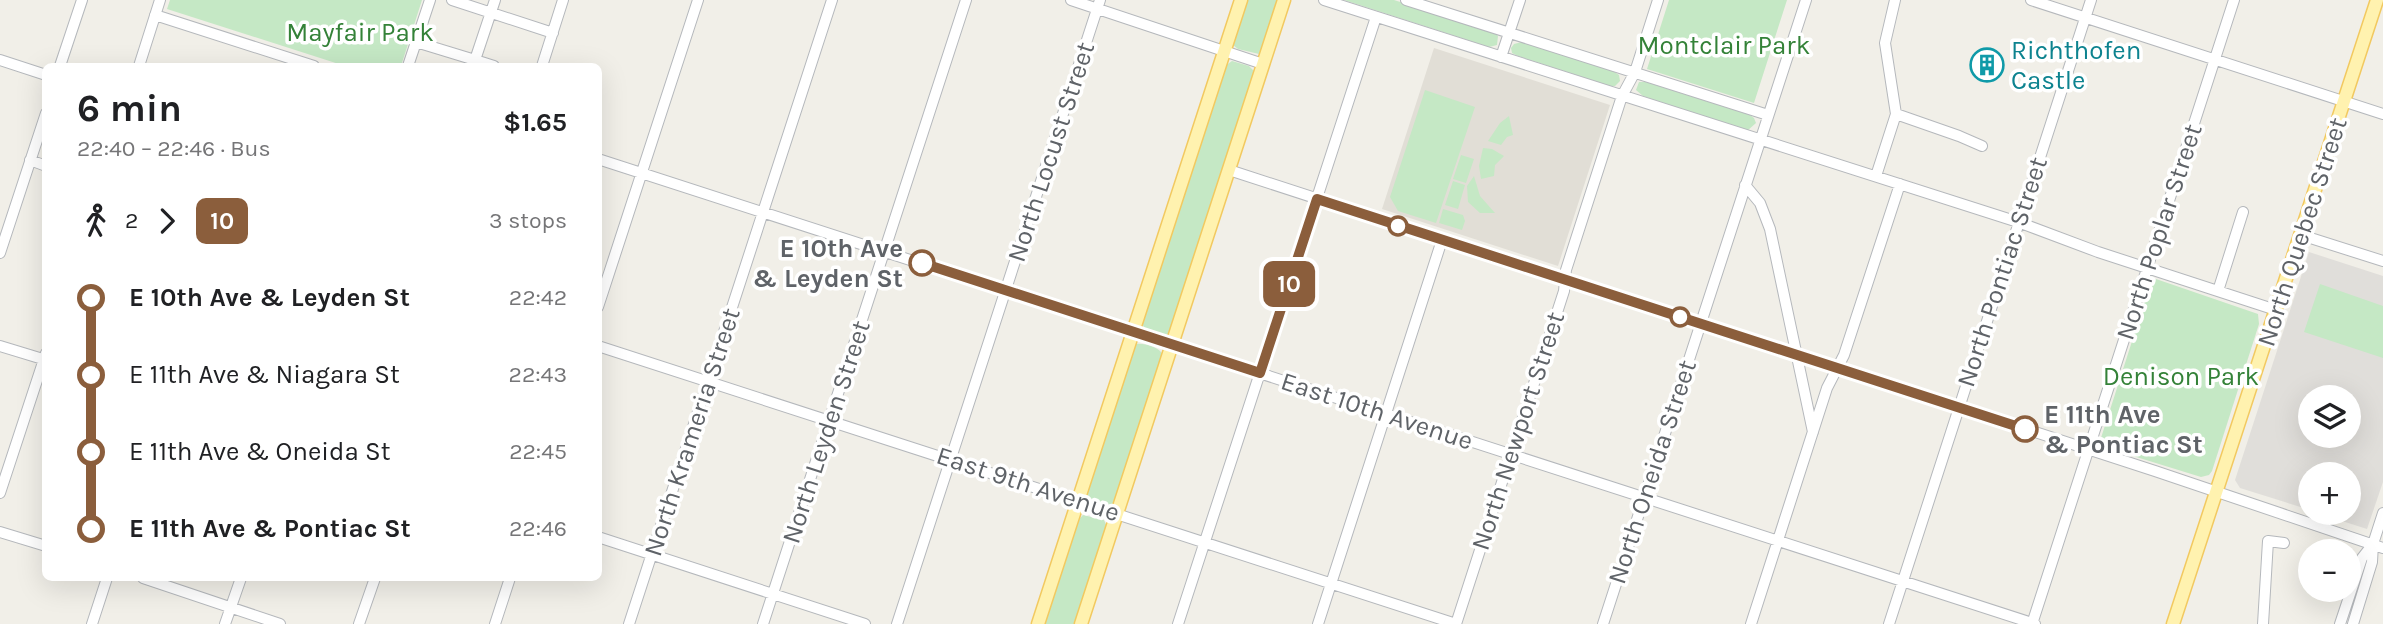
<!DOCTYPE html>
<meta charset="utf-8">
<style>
body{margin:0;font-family:Karla,sans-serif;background:#f6f6f6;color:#202124;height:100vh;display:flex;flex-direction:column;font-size:26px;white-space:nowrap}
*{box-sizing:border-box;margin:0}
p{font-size:23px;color:#757577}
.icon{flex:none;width:38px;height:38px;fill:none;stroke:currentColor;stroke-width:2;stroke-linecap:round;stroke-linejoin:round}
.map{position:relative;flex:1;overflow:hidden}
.panel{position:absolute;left:42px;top:63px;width:560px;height:518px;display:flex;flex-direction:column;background:#fff;border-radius:10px;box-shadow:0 7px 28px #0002}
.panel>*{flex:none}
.badge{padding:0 14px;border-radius:10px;font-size:24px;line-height:46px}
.fabs{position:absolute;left:2298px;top:385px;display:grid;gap:14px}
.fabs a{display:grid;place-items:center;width:63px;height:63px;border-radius:50%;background:#fff;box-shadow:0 7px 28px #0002;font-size:35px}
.map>.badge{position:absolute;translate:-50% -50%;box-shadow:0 0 0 4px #fff}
.legs{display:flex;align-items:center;gap:10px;height:77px;padding:0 35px;font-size:23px}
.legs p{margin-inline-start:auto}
.summary{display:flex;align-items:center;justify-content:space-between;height:119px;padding:0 35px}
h1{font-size:38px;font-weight:700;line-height:52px}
ul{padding:0 35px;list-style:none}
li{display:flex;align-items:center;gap:24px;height:77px;font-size:26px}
li i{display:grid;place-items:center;width:10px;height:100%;margin:0 9px;background:currentColor}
li i::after{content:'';width:18px;height:18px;margin:-9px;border:5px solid;border-radius:50%;background:#fff}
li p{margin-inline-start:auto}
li:first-child i{background:linear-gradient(#0000 50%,currentColor 0)}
li:last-child i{background:linear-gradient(currentColor 50%,#0000 0)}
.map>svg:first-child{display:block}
</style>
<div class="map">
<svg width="2383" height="624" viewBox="0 0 2383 624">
<rect width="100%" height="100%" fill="#f1efe8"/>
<path fill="#e0deda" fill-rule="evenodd" d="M2309 252 2383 276V482L2367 529 2317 513H2348V474H2310V510L2240 488 2235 480ZM2310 397H2348V436H2310Z"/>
<path fill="#e1ded6" d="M1434 48 1610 105 1558 266 1382 209Z"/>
<path fill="#c5e8c5" d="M170 0H422L401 66H345L167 9Z
M1246 0H1278L1259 54 1238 49 1233 45Z
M1344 0H1394L1494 32 1498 36 1497 45 1489 47Z
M1669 0H1787L1754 103 1647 69Z
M1522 42 1613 71 1619 75 1620 81 1615 86H1610L1518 56 1512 53 1511 48 1514 44Z
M1232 61 1249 66 1254 71 1170 333 1165 336 1145 330 1142 323 1225 66Z
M1639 82H1646L1750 115 1754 118 1756 123 1747 131 1643 96 1636 90Z
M1425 90 1475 107 1436 223 1398 211 1390 197Z
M1509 116 1513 135 1507 137 1501 145 1488 141 1500 123Z
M1483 148 1492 149 1504 156 1495 165 1494 176 1481 179 1479 166Z
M1461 155 1474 159 1466 183 1453 179Z
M1474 176 1480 196 1495 213H1480L1468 202 1467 186Z
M1453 181 1465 185 1458 209 1445 205Z
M1443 209 1463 215 1465 221 1462 230 1439 223Z
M2156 279 2258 314 2259 324 2212 471 2209 475 2201 477 2104 447 2100 441 2151 282Z
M2320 284 2383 306V358L2304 332Z
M1136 344C1145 343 1159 347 1163 355L1115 504C1105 506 1090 502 1086 493L1133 346Z
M1083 515 1104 520 1107 527 1075 624H1044L1080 518Z"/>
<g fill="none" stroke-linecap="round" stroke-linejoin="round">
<defs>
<path id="minor" d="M452 0 553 33
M1071 0 1263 64
M1324 0 2018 222 2098 252 2276 310
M1406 0 1768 115
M2031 0 2383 114
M155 15 314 66
M416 42 475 60 495 0
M1501 57 1520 0
M0 60 46 75
M475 60 494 66
M60 66 82 0
M139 66 160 0
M408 66 430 0
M542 66 563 0
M1896 114 1959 136 1982 146
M598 159 2035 624
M30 160 46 166
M1229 170 2155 471 2383 548
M1876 176 1896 114 1885 43 1895 0
M1745 185 1760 203 1770 229 1813 432
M2301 235 2383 261
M0 253 46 113
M2218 291 2243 212
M598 307 698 0
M0 346 46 360
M598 346 1456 624
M0 493 46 353
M0 532 46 546
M598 537 865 624
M143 578 280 624
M92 624 107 578
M225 624 241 578
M359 624 375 578
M495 624 510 578
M629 624 832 0
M763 624 966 0
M897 624 1100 0
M1178 624 1376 17
M1318 624 1442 240
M1456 624 1564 291 1566 270 1622 96 1635 72 1658 0
M1603 624 1806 0
M1751 624 1827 388 1844 355 1900 184
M1889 624 2091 0
M2032 624 2234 0
M2263 624 2268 541 2284 543
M2340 624 2362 558 2373 544
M2353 624 2372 562 2373 544 2383 513"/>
<path id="major" d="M1038 624 1241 0
M1081 624 1284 0
M2173 624 2377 0"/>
</defs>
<use href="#minor" stroke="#b5b8bc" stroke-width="12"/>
<use href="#major" stroke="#f2c960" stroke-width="15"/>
<use href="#minor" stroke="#fff" stroke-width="10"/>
<use href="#major" stroke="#fff2af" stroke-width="12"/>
</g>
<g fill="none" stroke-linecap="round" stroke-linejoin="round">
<defs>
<path id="line-1" d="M922 263 1260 373 1317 199 2025 429"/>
</defs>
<use href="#line-1" stroke="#fff" stroke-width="16"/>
<use href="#line-1" stroke="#8b5e3c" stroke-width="10"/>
</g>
<defs>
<symbol id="building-ring" viewBox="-11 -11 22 22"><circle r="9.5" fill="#fff" stroke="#0f9aa8" stroke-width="1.5"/><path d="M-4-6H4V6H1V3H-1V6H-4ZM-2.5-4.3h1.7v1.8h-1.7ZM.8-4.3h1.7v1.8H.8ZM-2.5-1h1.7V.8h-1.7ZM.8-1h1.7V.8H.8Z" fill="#0f9aa8"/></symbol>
</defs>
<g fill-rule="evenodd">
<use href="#building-ring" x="1968" y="46" width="38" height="38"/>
</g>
<g fill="#fff" stroke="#8b5e3c" stroke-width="3.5">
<circle cx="1398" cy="226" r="9"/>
<circle cx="922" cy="263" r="12"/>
<circle cx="1680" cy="317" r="9"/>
<circle cx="2025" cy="429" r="12"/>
</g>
<g text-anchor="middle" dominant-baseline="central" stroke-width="7" stroke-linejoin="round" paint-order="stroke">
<g font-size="26" fill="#348238" stroke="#fff">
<text x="360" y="32">Mayfair Park</text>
<text x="1724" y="45">Montclair Park</text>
<text x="2181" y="376">Denison Park</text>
</g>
<g font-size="26" fill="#0d838f" stroke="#fff" text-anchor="start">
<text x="2011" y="50">Richthofen<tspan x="2011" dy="30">Castle</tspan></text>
</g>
<g font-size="26" fill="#5f6368" stroke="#fff">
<text transform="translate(1051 152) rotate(-72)">North Locust Street</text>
<text transform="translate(2159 232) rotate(-72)">North Poplar Street</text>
<text transform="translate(2302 232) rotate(-72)">North Quebec Street</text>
<text transform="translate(2002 272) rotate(-72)">North Pontiac Street</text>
<text transform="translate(1377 411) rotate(18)">East 10th Avenue</text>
<text transform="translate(1518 431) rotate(-72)">North Newport Street</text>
<text transform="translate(692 432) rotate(-72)">North Krameria Street</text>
<text transform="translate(826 432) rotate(-72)">North Leyden Street</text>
<text transform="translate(1652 472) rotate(-72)">North Oneida Street</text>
<text transform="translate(1028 484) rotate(18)">East 9th Avenue</text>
</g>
<g font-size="26" font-weight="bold" fill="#5f6368" stroke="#fff" text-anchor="end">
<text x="903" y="248">E 10th Ave<tspan x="903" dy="30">&amp; Leyden St</tspan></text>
<text x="2044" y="414" text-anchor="start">E 11th Ave<tspan x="2044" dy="30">&amp; Pontiac St</tspan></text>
</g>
</g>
</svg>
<div class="fabs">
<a><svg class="icon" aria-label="layers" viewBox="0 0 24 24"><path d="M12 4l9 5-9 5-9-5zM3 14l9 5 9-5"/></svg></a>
<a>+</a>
<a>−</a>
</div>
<b class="badge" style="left:1289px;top:284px;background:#8b5e3c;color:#fff">10</b>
<section class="panel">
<div class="summary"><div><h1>6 min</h1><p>22:40 – 22:46 · Bus</p></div><b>$1.65</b></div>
<div class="legs"><svg class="icon" aria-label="walk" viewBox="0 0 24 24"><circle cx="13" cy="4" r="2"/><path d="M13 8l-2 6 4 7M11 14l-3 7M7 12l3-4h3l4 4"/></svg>2<svg class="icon" aria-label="forward" viewBox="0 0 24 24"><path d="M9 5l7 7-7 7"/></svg><b class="badge" style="background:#8b5e3c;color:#fff">10</b><p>3 stops</p></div>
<ul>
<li><i style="color:#8b5e3c"></i><b>E 10th Ave &amp; Leyden St</b><p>22:42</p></li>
<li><i style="color:#8b5e3c"></i><span>E 11th Ave &amp; Niagara St</span><p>22:43</p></li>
<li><i style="color:#8b5e3c"></i><span>E 11th Ave &amp; Oneida St</span><p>22:45</p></li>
<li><i style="color:#8b5e3c"></i><b>E 11th Ave &amp; Pontiac St</b><p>22:46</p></li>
</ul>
</section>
</div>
